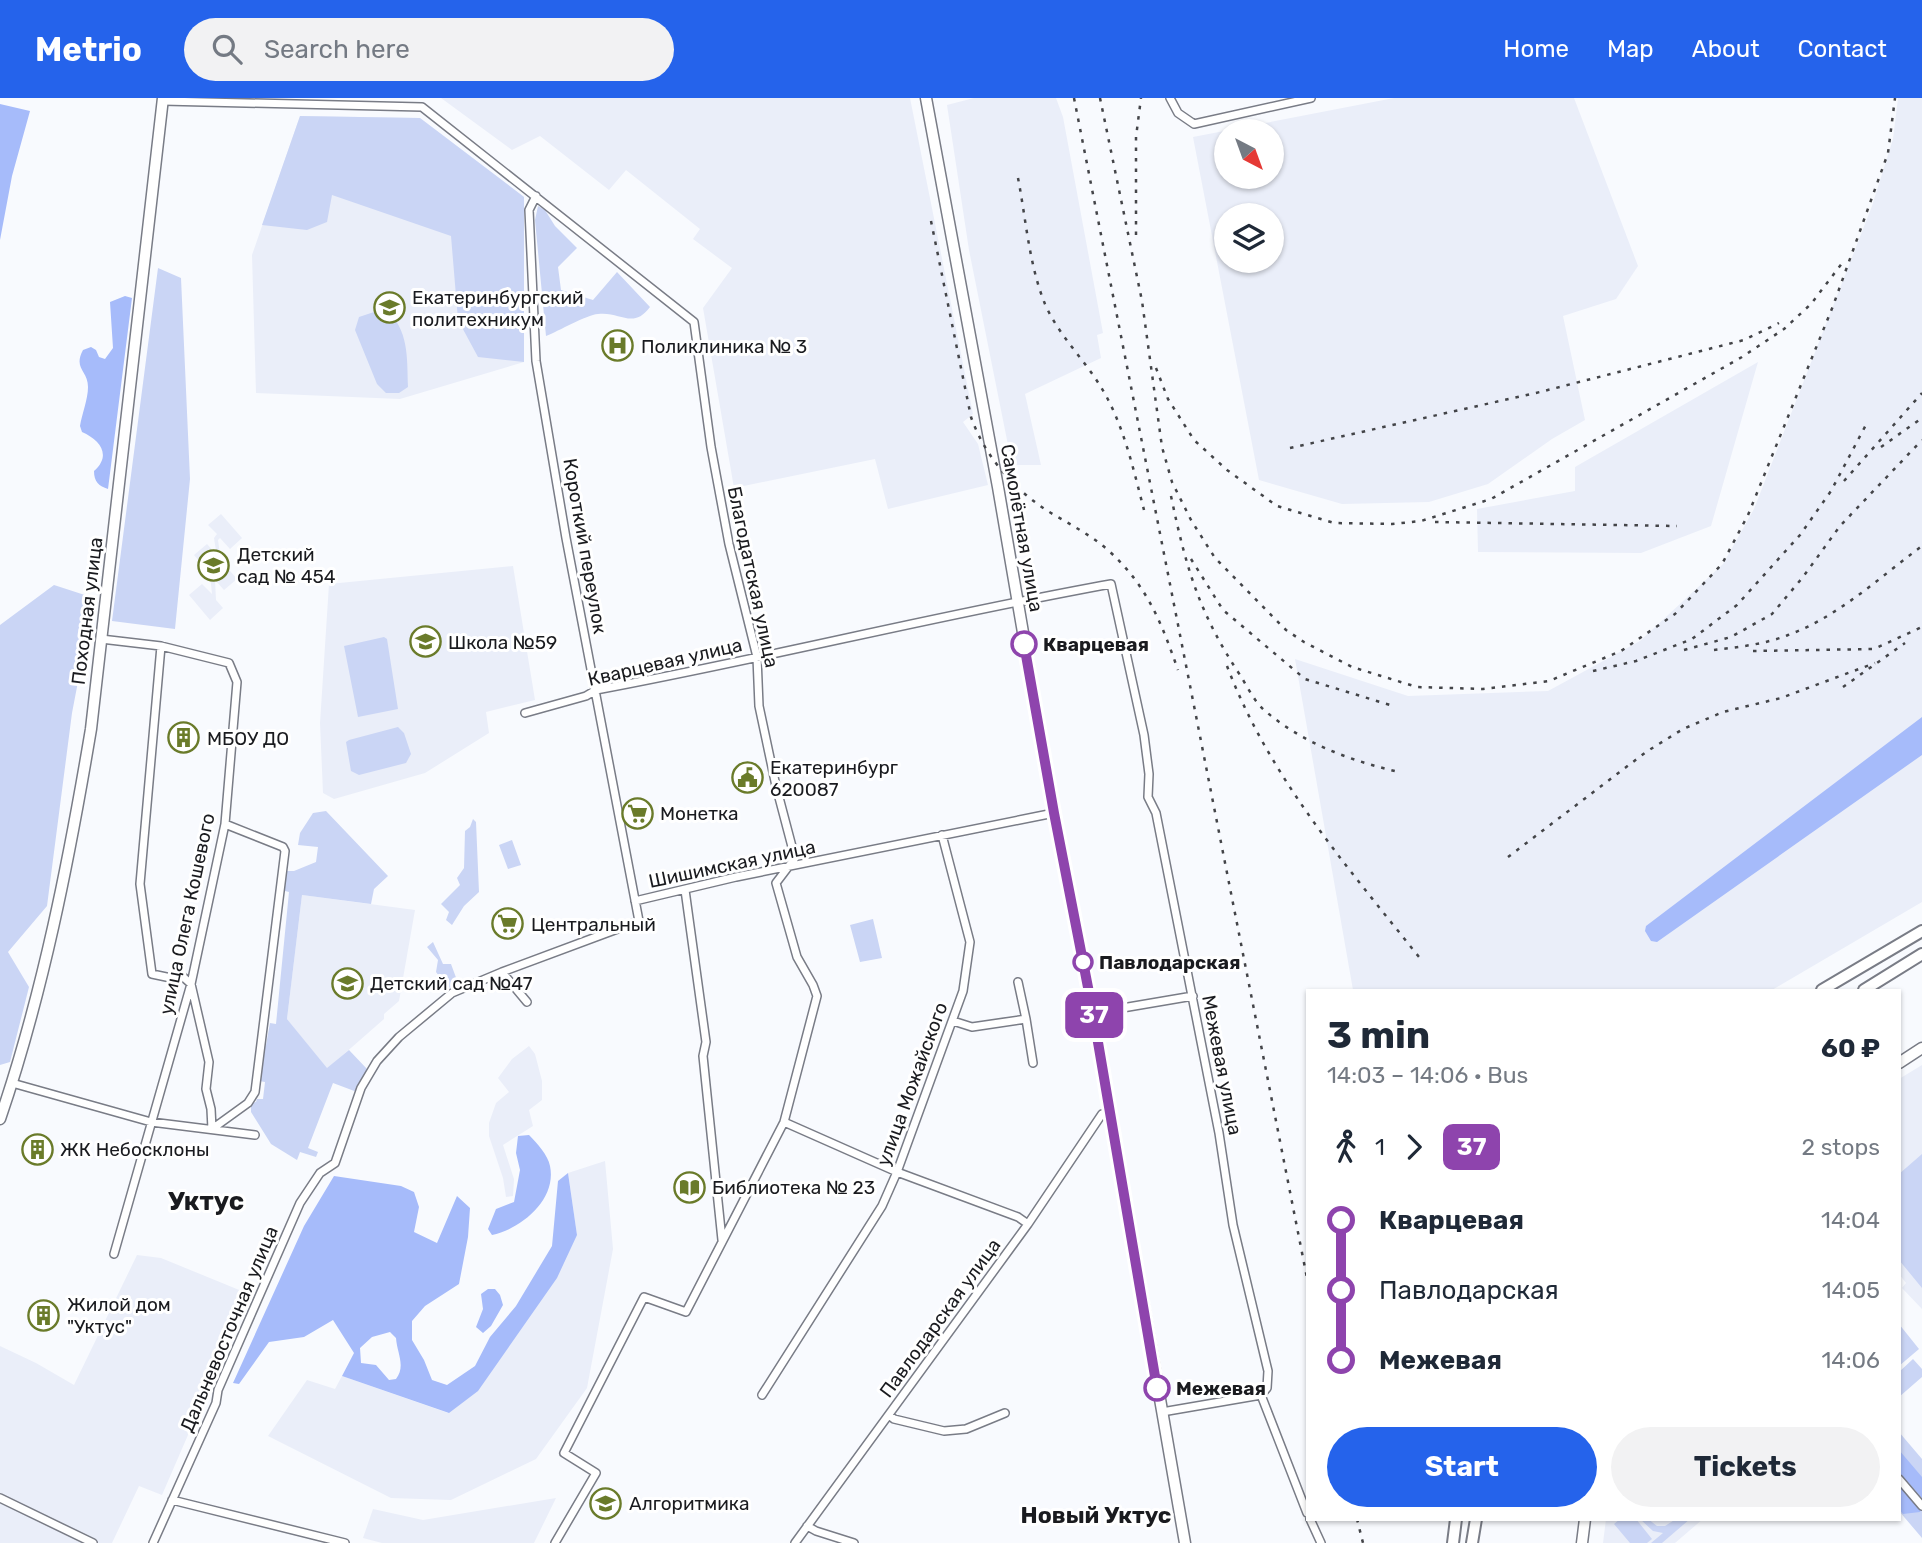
<!DOCTYPE html>
<meta charset="utf-8">
<style>
body{margin:0;font-family:Rubik,sans-serif;background:#f2f2f3;color:#1f2937;height:100vh;display:flex;flex-direction:column;font-size:26px;white-space:nowrap}
*{box-sizing:border-box;margin:0}
p{font-size:23px;color:#747a83}
.icon{flex:none;width:38px;height:38px;fill:none;stroke:currentColor;stroke-width:2;stroke-linecap:round;stroke-linejoin:round}
.map{position:relative;flex:1;overflow:hidden}
.details{position:absolute;left:1306px;top:891px;width:595px;height:532px;display:flex;flex-direction:column;background:#fff;border-radius:0px;box-shadow:0 2px 5px #0004}
.details>*{flex:none}
.badge{padding:0 14px;border-radius:10px;font-size:24px;line-height:46px}
.needle{width:46px;rotate:139deg}
.fabs{position:absolute;left:1214px;top:21px;display:grid;gap:14px}
.fabs a{display:grid;place-items:center;width:70px;height:70px;border-radius:50%;background:#fff;box-shadow:0 2px 5px #0004;font-size:35px}
.map>.badge{position:absolute;translate:-50% -50%;box-shadow:0 0 0 4px #fff}
.legs{display:flex;align-items:center;gap:10px;height:77px;padding:0 21px;font-size:23px}
.legs p{margin-inline-start:auto}
.headline{display:flex;align-items:center;justify-content:space-between;height:119px;padding:0 21px}
h1{font-size:38px;font-weight:700;line-height:52px}
.action{display:flex;gap:14px;margin-top:auto;padding:14px 21px}
.action a{flex:1;height:80px;border-radius:42px;background:#2563eb;color:#fff;font-size:28px;font-weight:700;line-height:80px;text-align:center}
.action a+a{background:#f2f2f3;color:#1f2937}
ul{padding:0 21px;list-style:none}
li{display:flex;align-items:center;gap:24px;height:70px;font-size:26px}
li i{display:grid;place-items:center;width:10px;height:100%;margin:0 9px;background:currentColor}
li i::after{content:'';width:18px;height:18px;margin:-9px;border:5px solid;border-radius:50%;background:#fff}
li p{margin-inline-start:auto}
li:first-child i{background:linear-gradient(#0000 50%,currentColor 0)}
li:last-child i{background:linear-gradient(currentColor 50%,#0000 0)}
header{display:flex;align-items:center;gap:42px;box-sizing:border-box;height:98px;padding:0 35px;background:#2563eb;color:#fff}
header strong{font-size:33px}
nav{display:flex;gap:38px;margin-inline-start:auto;font-size:24px}
.search{width:490px;height:63px;background:#f2f2f3;display:flex;align-items:center;gap:18px;box-sizing:border-box;padding:0 24px;border-radius:38px;color:#747a83;font-size:26px}
.map>svg:first-child{display:block}
</style>
<header>
<strong>Metrio</strong>
<div class="search"><svg class="icon" aria-label="search" viewBox="0 0 24 24"><circle cx="10" cy="10" r="6"/><path d="M15 15l6 6"/></svg>Search here</div>
<nav><a>Home</a><a>Map</a><a>About</a><a>Contact</a></nav>
</header>
<div class="map">
<svg width="1922" height="1445" viewBox="0 0 1922 1445">
<rect width="100%" height="100%" fill="#f8fafe"/>
<path fill="#eaeef9" fill-rule="evenodd" d="M441 0H910L973 316 963 324 978 346 988 387 888 411 875 361 734 390 703 210 732 170 693 141 700 131 626 72 609 92 540 38 512 52Z
M974 0H1056L1063 19 1103 235 1097 237 1101 260 1025 296 1041 367H1012L969 152 947 7Z
M1394 0H1574L1638 168 1616 201 1563 218 1585 322 1552 341 1488 386 1429 404 1342 406 1259 382 1193 39ZM1227 33H1272V79H1227ZM1227 117H1272V163H1227Z
M1898 0H1922V804L1772 892H1353L1295 561 1408 598 1548 593 1640 543 1723 466 1754 411 1872 108 1893 41Z
M300 18 420 20 524 99V264L400 301 256 295 252 157Z
M1758 264 1711 428 1641 455 1478 454 1477 411 1575 393V369Z
M221 416 242 440 230 451 220 440 218 442 220 457 218 459 237 481 224 492 215 482 216 502 223 510 210 522 189 497 202 486 212 496 210 476 194 457 207 446 214 454 216 453 214 440 217 436 208 427Z
M513 468 535 602 486 614 489 635 425 675 334 701 323 695 320 625 329 486Z
M302 797 415 812 399 903 384 916V921L327 971 287 921Z
M529 948 535 956 542 983V1002L529 1012 533 1028 503 1047 514 1081 513 1098 506 1099 503 1080 489 1038V1025L496 1005 509 994 498 980 512 961Z
M1922 967V1211L1902 1190 1906 1185 1899 1176V981Z
M605 1063 613 1151 587 1290 536 1361 451 1402 391 1400 268 1338 307 1282 335 1291 342 1278 448 1315 577 1137 568 1075Z
M137 1157 161 1160 249 1196 162 1397 139 1388 112 1445H0V1248L36 1265 74 1287Z
M556 1400 534 1445H382L363 1440 373 1411 423 1422Z
M1606 1421H1703L1675 1445H1603Z"/>
<path fill="#cad5f5" d="M300 18 420 20 524 99V264L478 259 458 222 451 138 332 97 327 124 307 132 262 127Z
M538 108 545 112 555 128 577 150 558 169 561 192 593 202 617 174 650 209C633 232 620 213 598 216 586 217 559 233 546 238L535 122Z
M158 170 181 180 190 381 175 531 112 523Z
M386 210C409 234 407 257 408 289L399 295H386L377 286 355 232 359 219Z
M54 487 94 500 72 615 47 808 8 854 29 889 10 964 0 967V527Z
M384 539 387 541 398 611 358 619 344 548Z
M398 629 404 635 411 656 406 665 359 677 351 673 346 644 349 642Z
M326 713 388 778 374 791 371 806 302 797 287 921 327 970 349 952 367 971 357 994 333 985 308 1050 318 1054 316 1059 300 1054 297 1062 271 1046 251 1014V1005L256 1004 257 1001H263L265 984 259 983 263 948 266 947 270 925 276 926 289 794 281 792 284 773H294L316 764 318 749 298 747 300 735 313 715Z
M473 721 476 724 479 794 464 808 452 827 446 822 449 814 441 806 460 787 457 780 464 770 465 733 470 729Z
M512 742 521 767 508 771 499 747Z
M873 821 882 860 860 864 850 827Z
M433 844 443 866H451L458 885 455 891 447 889 436 874 438 862 427 849Z
M1922 1056V1190L1899 1162V1076Z
M1899 1226 1919 1251 1899 1268Z
M1913 1261 1922 1271V1279L1899 1299V1274Z
M1899 1334 1922 1361V1440L1899 1413Z
M1620 1421H1636L1652 1441 1647 1445H1630L1614 1426Z
M1640 1421H1648L1657 1428H1665L1676 1421H1690L1662 1445H1651L1663 1435 1653 1433Z"/>
<path fill="#a6bbfa" fill-rule="evenodd" d="M0 6 30 13 12 78 0 142Z
M125 198 132 200 108 391C99 388 94 384 94 373 112 357 100 342 82 334L80 328C82 316 88 301 88 289 88 272 73 271 83 252L91 249 96 252 99 259 105 261 113 250 110 204Z
M1922 619V657L1657 844 1651 843 1645 833 1646 828Z
M529 1037C537 1045 548 1057 550 1068 557 1102 521 1131 492 1137L488 1131 496 1111 514 1104 520 1072 516 1055 518 1038Z
M568 1075 577 1137 557 1180 478 1293 449 1315 342 1278 354 1255 333 1222 304 1239 269 1244 239 1286 233 1285 304 1128 334 1078 401 1088 414 1094 419 1109 414 1134 437 1145 457 1098 470 1110 468 1139 459 1186 425 1208 412 1223V1242L424 1262 432 1282 447 1287 475 1268 490 1239 516 1208 552 1148 558 1083ZM390 1234 396 1240C397 1255 406 1268 396 1281L389 1282 376 1267 361 1265 360 1250 372 1239Z
M488 1191H495L500 1197 503 1207 491 1228 483 1235 476 1229 483 1211 481 1196Z
M1899 1352 1922 1379V1400L1899 1374Z
M1899 1388 1921 1412 1920 1414 1903 1416 1899 1411Z"/>
<g fill="none" stroke-linecap="round" stroke-linejoin="round">
<defs>
<path id="street" d="M1170 0 1178 15 1194 26 1311 0
M163 3 422 9 694 224 711 349 729 446 757 559 759 608 776 688 795 760 776 785 797 859 813 887 817 898 784 1024 686 1214 644 1199 564 1355 596 1375 555 1445
M101 541 161 548 229 565 237 584 225 726 191 886 114 1156
M161 548 140 786 152 876 171 880 181 877 191 886 209 964 206 991 211 1011 212 1031
M525 615 586 598 596 592C768 560 938 517 1111 486L1144 637 1149 676 1148 699 1156 715 1219 1035 1233 1127 1268 1273 1267 1290 1261 1297 1307 1415
M685 792 706 944 703 958 722 1142
M635 803 736 779 1054 715
M502 874 527 904
M1018 884 1026 921
M1093 915 1193 898
M953 923 972 929 1026 921 1033 965
M12 985 151 1024 255 1037
M784 1024 897 1074 1018 1119 1028 1126
M212 1031 248 1005 255 994 285 753 283 749 225 726
M762 1297 882 1108 897 1074 963 893 970 844 942 737
M1162 1314 1261 1297
M889 1317 894 1321 944 1333 966 1331 1005 1315
M1899 1381 1922 1408
M0 1400 93 1445
M172 1402 345 1445
M1310 1421 1321 1445
M807 1428 816 1433 854 1445
M153 1445 216 1305 218 1292 300 1105 320 1075 335 1065 361 990 377 963 399 939 452 895 502 874 639 823 566 440 536 263 529 112 536 98
M795 1445 1028 1126 1102 1016 1109 1015"/>
<path id="secondary" d="M926 0 998 389 1054 715 1093 915 1185 1445
M1899 965 1922 950
M0 1021C43 895 69 762 91 631L163 0
M1582 1445 1585 1421"/>
<path id="primary" d="M1822 892 1922 833
M1864 892 1922 856
M1453 1445 1456 1421
M1472 1445 1476 1421"/>
</defs>
<use href="#street" stroke="#797c86" stroke-width="10"/>
<use href="#secondary" stroke="#797c86" stroke-width="13"/>
<use href="#primary" stroke="#797c86" stroke-width="14"/>
<use href="#street" stroke="#fff" stroke-width="7"/>
<use href="#secondary" stroke="#fff" stroke-width="10"/>
<use href="#primary" stroke="#fff" stroke-width="10"/>
<path stroke="#434448" stroke-width="2.5" stroke-dasharray="3.5 7" stroke-linecap="butt" d="M1074 0 1307 1180
M1100 0 1142 203 1162 349 1172 384 1191 422 1215 460 1286 532 1304 544 1352 569 1417 589 1483 591 1549 583 1621 553 1675 516 1722 466 1748 417 1833 208 1888 55 1895 0
M1018 80C1026 121 1029 167 1045 206 1058 236 1082 259 1099 286 1123 323 1133 370 1144 412
M931 123 971 319C985 359 1015 393 1051 415 1071 427 1091 437 1109 453 1148 489 1161 524 1178 572
M1136 137V39L1141 0
M1156 270 1168 301 1194 342 1227 372 1277 408 1334 425 1392 426 1421 423 1491 401 1742 259 1784 231 1811 206 1843 164
M1881 349 1922 320
M1290 350 1540 294 1744 242 1779 225
M1844 383 1922 295
M1171 398C1186 470 1199 515 1240 577 1247 588 1254 603 1264 612 1302 645 1351 663 1399 674
M1435 424 1677 428
M1191 461 1223 512 1305 581 1390 607
M1684 552 1731 539 1772 516 1803 479 1840 428 1922 342
M1714 552C1739 549 1766 546 1788 537 1838 519 1880 479 1922 448
M1753 553 1874 551 1922 529
M1227 568C1270 681 1349 771 1423 864
M1593 573 1636 563 1692 541 1737 507 1800 437 1831 393 1868 323
M1843 589 1905 545
M1508 759 1646 654 1683 631 1723 614 1781 600 1875 565
M1357 1421 1363 1445"/>
</g>
<g fill="none" stroke-linecap="round" stroke-linejoin="round">
<defs>
<path id="line-1" d="M1024 546 1054 715 1093 915 1157 1290"/>
</defs>
<use href="#line-1" stroke="#fff" stroke-width="16"/>
<use href="#line-1" stroke="#8e44ad" stroke-width="10"/>
</g>
<defs>
<symbol id="university-ring" viewBox="-11 -11 22 22"><circle r="9.5" fill="#fff" stroke="#6a7b2a" stroke-width="1.5"/><path d="M0-5L7-2L0 1L-7-2ZM-4 1L0 2.5L4 1V4Q0 6-4 4Z" fill="#6a7b2a"/></symbol>
<symbol id="hospital-ring" viewBox="-11 -11 22 22"><circle r="9.5" fill="#fff" stroke="#6a7b2a" stroke-width="1.5"/><path d="M-5-5h3v3.5h4V-5h3V5h-3V1.5h-4V5h-3Z" fill="#6a7b2a"/></symbol>
<symbol id="school-ring" viewBox="-11 -11 22 22"><circle r="9.5" fill="#fff" stroke="#6a7b2a" stroke-width="1.5"/><path d="M0-5L7-2L0 1L-7-2ZM-4 1L0 2.5L4 1V4Q0 6-4 4Z" fill="#6a7b2a"/></symbol>
<symbol id="building-ring" viewBox="-11 -11 22 22"><circle r="9.5" fill="#fff" stroke="#6a7b2a" stroke-width="1.5"/><path d="M-4-6H4V6H1V3H-1V6H-4ZM-2.5-4.3h1.7v1.8h-1.7ZM.8-4.3h1.7v1.8H.8ZM-2.5-1h1.7V.8h-1.7ZM.8-1h1.7V.8H.8Z" fill="#6a7b2a"/></symbol>
<symbol id="civic-ring" viewBox="-11 -11 22 22"><circle r="9.5" fill="#fff" stroke="#6a7b2a" stroke-width="1.5"/><path d="M-.6-6.5H3V-4.5H.6V-3L4-1V1h2V6H-6V1h2V-1L-.6-3ZM-1.2 2.5V6h2.4V2.5Z" fill="#6a7b2a"/></symbol>
<symbol id="supermarket-ring" viewBox="-11 -11 22 22"><circle r="9.5" fill="#fff" stroke="#6a7b2a" stroke-width="1.5"/><path d="M-6-5.5h2.5l.6 2H6L4.5 2H-2.5L-4.4-4H-6ZM-1.5 3.2a1.3 1.3 0 1 0 .1 0ZM3 3.2a1.3 1.3 0 1 0 .1 0Z" fill="#6a7b2a"/></symbol>
<symbol id="library-ring" viewBox="-11 -11 22 22"><circle r="9.5" fill="#fff" stroke="#6a7b2a" stroke-width="1.5"/><path d="M-6-4Q-3-5.5-.7-3.5V5Q-3 3-6 4ZM6-4Q3-5.5 .7-3.5V5Q3 3 6 4Z" fill="#6a7b2a"/></symbol>
</defs>
<g fill-rule="evenodd">
<use href="#university-ring" x="372" y="192" width="35" height="35"/>
<use href="#hospital-ring" x="600" y="230" width="35" height="35"/>
<use href="#school-ring" x="196" y="450" width="35" height="35"/>
<use href="#school-ring" x="408" y="526" width="35" height="35"/>
<use href="#building-ring" x="166" y="622" width="35" height="35"/>
<use href="#civic-ring" x="730" y="662" width="35" height="35"/>
<use href="#supermarket-ring" x="620" y="698" width="35" height="35"/>
<use href="#supermarket-ring" x="490" y="808" width="35" height="35"/>
<use href="#school-ring" x="330" y="868" width="35" height="35"/>
<use href="#building-ring" x="20" y="1034" width="35" height="35"/>
<use href="#library-ring" x="672" y="1072" width="35" height="35"/>
<use href="#building-ring" x="26" y="1200" width="35" height="35"/>
<use href="#school-ring" x="588" y="1388" width="35" height="35"/>
</g>
<g fill="#fff" stroke="#8e44ad" stroke-width="3.5">
<circle cx="1024" cy="546" r="12"/>
<circle cx="1083" cy="864" r="9"/>
<circle cx="1157" cy="1290" r="12"/>
</g>
<g text-anchor="middle" dominant-baseline="central" stroke-width="6" stroke-linejoin="round" paint-order="stroke">
<g font-size="19" fill="#1a1b1f" stroke="#fff" text-anchor="start">
<text x="412" y="199">Екатеринбургский<tspan x="412" dy="22">политехникум</tspan></text>
<text x="641" y="248">Поликлиника № 3</text>
<text x="237" y="456">Детский<tspan x="237" dy="22">сад № 454</tspan></text>
<text x="448" y="544">Школа №59</text>
<text x="207" y="640">МБОУ ДО</text>
<text x="770" y="669">Екатеринбург<tspan x="770" dy="22">620087</tspan></text>
<text x="660" y="715">Монетка</text>
<text x="531" y="826">Центральный</text>
<text x="370" y="885">Детский сад №47</text>
<text x="60" y="1051">ЖК Небосклоны</text>
<text x="712" y="1089">Библиотека № 23</text>
<text x="67" y="1206">Жилой дом<tspan x="67" dy="22">"Уктус"</tspan></text>
<text x="629" y="1405">Алгоритмика</text>
</g>
<g font-size="19" fill="#1a1b1f" stroke="#fff">
<text transform="translate(1022 430) rotate(80)">Самолётная улица</text>
<text transform="translate(585 448) rotate(80)">Короткий переулок</text>
<text transform="translate(753 479) rotate(78)">Благодатская улица</text>
<text transform="translate(87 513) rotate(-83)">Походная улица</text>
<text transform="translate(665 564) rotate(-13)">Кварцевая улица</text>
<text transform="translate(732 766) rotate(-12)">Шишимская улица</text>
<text transform="translate(187 816) rotate(-78)">улица Олега Кошевого</text>
<text transform="translate(1222 967) rotate(79)">Межевая улица</text>
<text transform="translate(912 986) rotate(-70)">улица Можайского</text>
<text transform="translate(940 1220) rotate(-54)">Павлодарская улица</text>
<text transform="translate(229 1231) rotate(-67)">Дальневосточная улица</text>
</g>
<g font-size="19" font-weight="bold" fill="#1a1b1f" stroke="#fff" text-anchor="start">
<text x="1043" y="546">Кварцевая</text>
<text x="1099" y="864">Павлодарская</text>
<text x="1176" y="1290">Межевая</text>
</g>
<g font-size="23" font-weight="bold" fill="#1a1b1f" stroke="#fff">
<text x="1096" y="1417">Новый Уктус</text>
</g>
<g font-size="26" font-weight="bold" fill="#1a1b1f" stroke="#fff">
<text x="206" y="1103">Уктус</text>
</g>
</g>
</svg>
<div class="fabs">
<a><svg class="needle" viewBox="-14 -14 28 28"><path d="M0-13l5 13h-10z" fill="#e53935"/><path d="M0 13l5-13h-10z" fill="#747a83"/></svg></a>
<a><svg class="icon" aria-label="layers" viewBox="0 0 24 24"><path d="M12 4l9 5-9 5-9-5zM3 14l9 5 9-5"/></svg></a>
</div>
<b class="badge" style="left:1094px;top:917px;background:#8e44ad;color:#fff">37</b>
<section class="details">
<div class="headline"><div><h1>3 min</h1><p>14:03 – 14:06 · Bus</p></div><b>60 ₽</b></div>
<div class="legs"><svg class="icon" aria-label="walk" viewBox="0 0 24 24"><circle cx="13" cy="4" r="2"/><path d="M13 8l-2 6 4 7M11 14l-3 7M7 12l3-4h3l4 4"/></svg>1<svg class="icon" aria-label="forward" viewBox="0 0 24 24"><path d="M9 5l7 7-7 7"/></svg><b class="badge" style="background:#8e44ad;color:#fff">37</b><p>2 stops</p></div>
<ul>
<li><i style="color:#8e44ad"></i><b>Кварцевая</b><p>14:04</p></li>
<li><i style="color:#8e44ad"></i><span>Павлодарская</span><p>14:05</p></li>
<li><i style="color:#8e44ad"></i><b>Межевая</b><p>14:06</p></li>
</ul>
<div class="action"><a>Start</a><a>Tickets</a></div>
</section>
</div>
